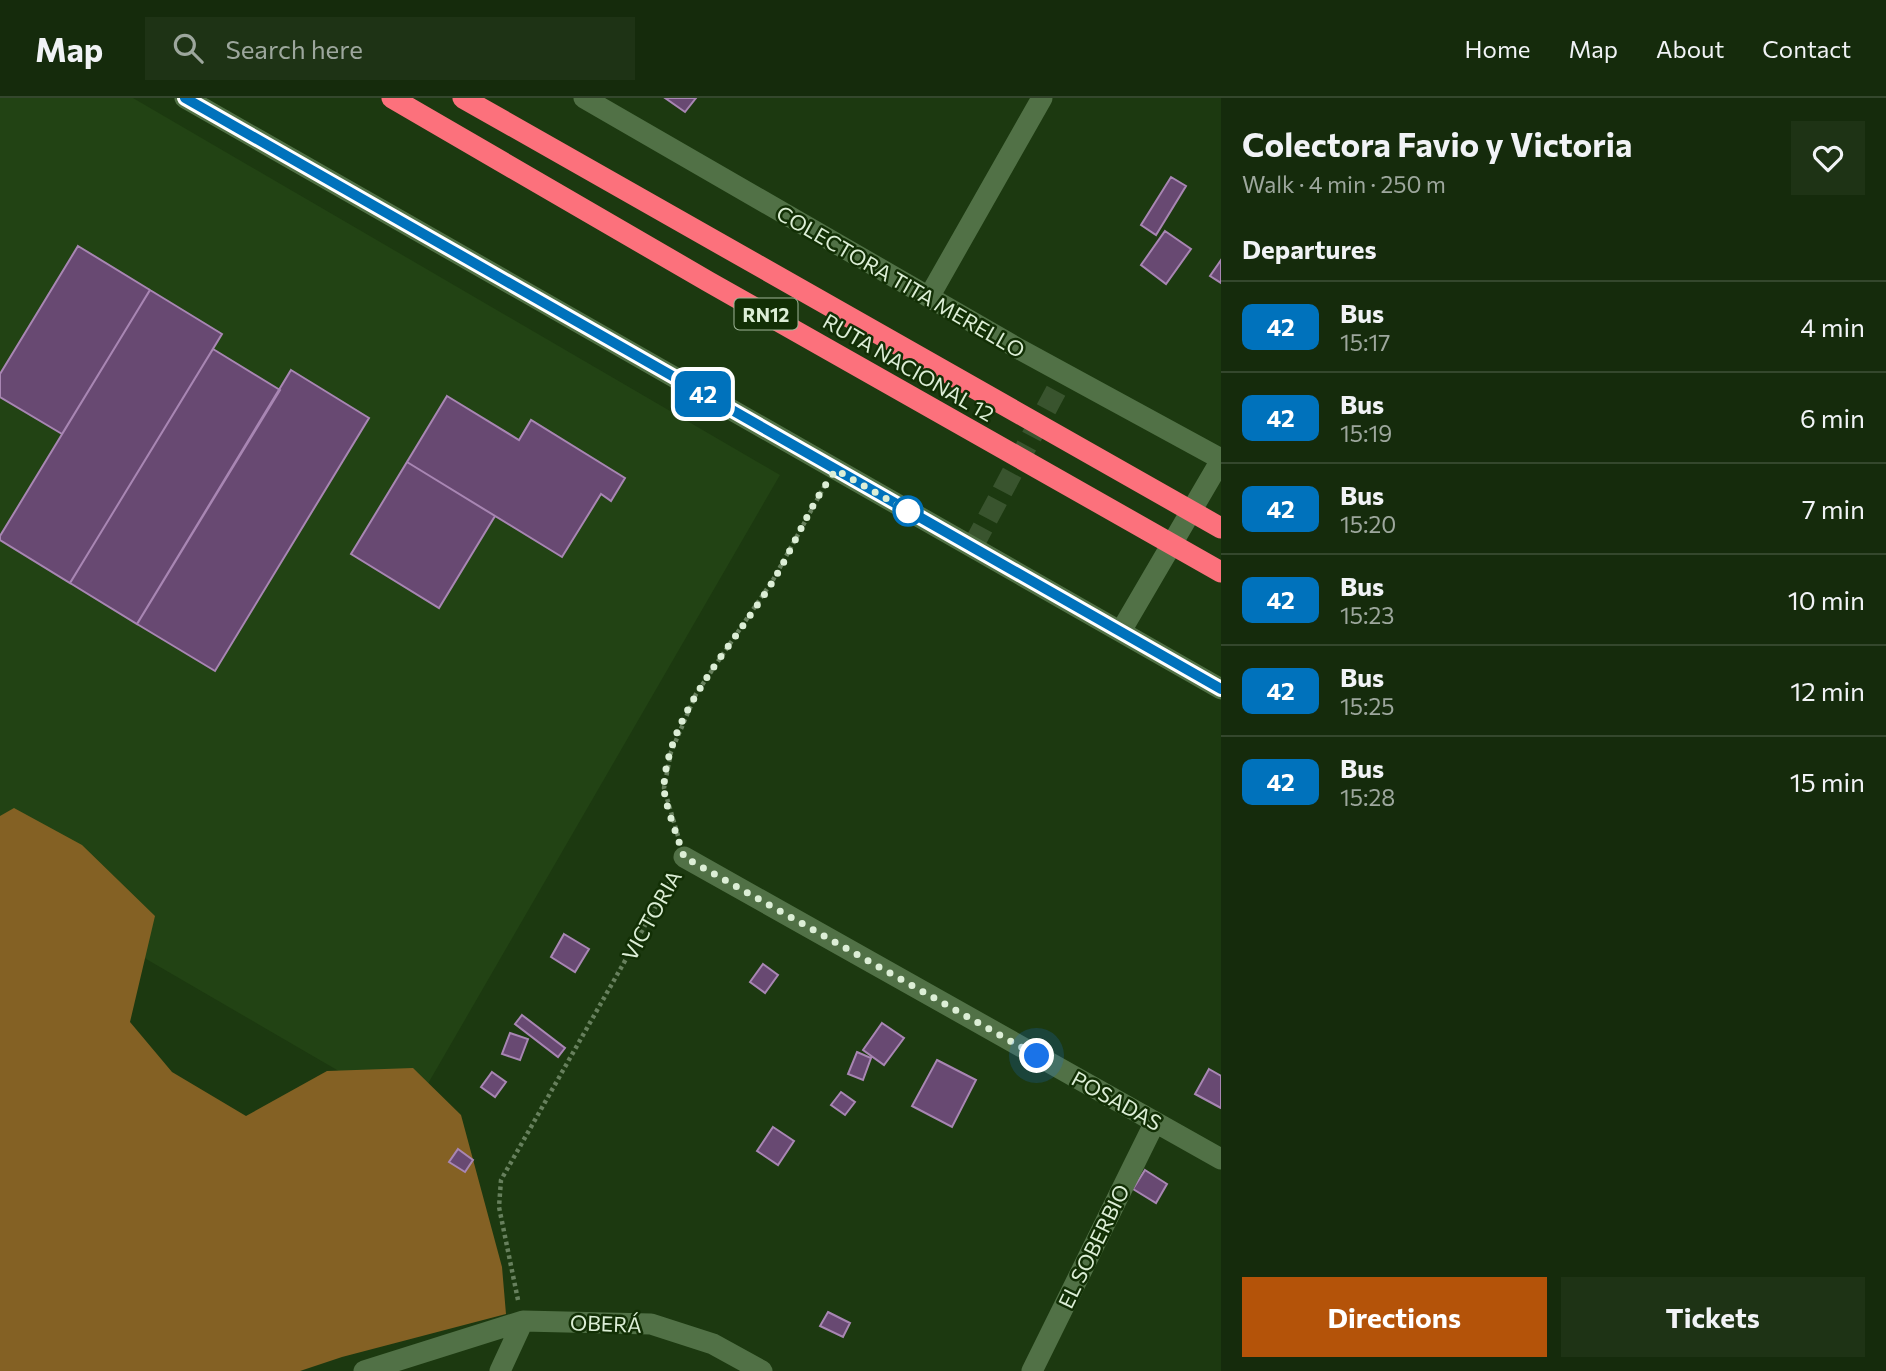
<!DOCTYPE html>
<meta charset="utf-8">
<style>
body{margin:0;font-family:Commissioner,sans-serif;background:#1e3315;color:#f1f3f6;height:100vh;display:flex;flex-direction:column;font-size:26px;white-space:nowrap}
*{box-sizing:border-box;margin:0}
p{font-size:23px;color:#9da79d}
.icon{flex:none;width:38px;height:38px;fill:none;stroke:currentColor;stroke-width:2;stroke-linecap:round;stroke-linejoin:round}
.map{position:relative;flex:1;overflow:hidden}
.sheet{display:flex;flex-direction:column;background:#152b0c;width:665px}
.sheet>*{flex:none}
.badge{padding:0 14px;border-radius:10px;font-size:24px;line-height:46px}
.you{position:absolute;width:35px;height:35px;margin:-18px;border:5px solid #fff;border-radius:50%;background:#1a73e8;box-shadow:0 0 0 10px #1a73e833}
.map>.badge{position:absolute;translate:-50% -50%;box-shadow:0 0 0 4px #fff}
h2{padding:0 21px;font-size:26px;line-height:63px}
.round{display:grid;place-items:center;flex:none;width:74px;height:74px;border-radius:0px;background:#1e3315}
.overview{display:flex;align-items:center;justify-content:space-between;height:119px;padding:0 21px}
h1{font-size:33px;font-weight:700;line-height:52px}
.primary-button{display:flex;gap:14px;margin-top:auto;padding:14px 21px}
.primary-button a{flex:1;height:80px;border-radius:0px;background:#b45309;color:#fff;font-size:28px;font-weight:700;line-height:80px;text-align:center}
.primary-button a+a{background:#1e3315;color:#f1f3f6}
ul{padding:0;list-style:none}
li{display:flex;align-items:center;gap:21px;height:91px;padding:0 21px;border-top:2px solid #34472d}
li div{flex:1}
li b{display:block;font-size:26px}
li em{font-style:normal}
li .badge{min-width:77px;font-weight:700;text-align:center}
header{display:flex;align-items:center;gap:42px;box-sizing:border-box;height:98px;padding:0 35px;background:#152b0c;border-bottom:2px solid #34472d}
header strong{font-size:33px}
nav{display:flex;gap:38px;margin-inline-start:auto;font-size:24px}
.search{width:490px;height:63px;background:#1e3315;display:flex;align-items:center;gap:18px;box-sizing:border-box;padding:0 24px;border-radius:0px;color:#9da79d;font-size:26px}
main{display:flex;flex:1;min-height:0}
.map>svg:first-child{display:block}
</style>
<header>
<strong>Map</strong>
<div class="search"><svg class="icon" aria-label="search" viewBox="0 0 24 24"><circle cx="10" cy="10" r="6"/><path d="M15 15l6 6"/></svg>Search here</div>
<nav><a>Home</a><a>Map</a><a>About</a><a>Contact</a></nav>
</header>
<main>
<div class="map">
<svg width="1221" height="1273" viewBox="0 0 1221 1273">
<rect width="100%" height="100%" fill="#1c3910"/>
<path fill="#224314" d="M0 0H133L780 377 411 1015 0 776Z"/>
<path fill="#846124" d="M14 710 82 747 155 818 130 924 172 974 246 1018 327 973 413 970 461 1017 502 1169 506 1216 342 1259 300 1273H0V718Z"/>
<path fill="#684972" stroke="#a886b3" stroke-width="2" d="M665 0H696L685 14Z
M1171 79 1186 88 1156 137 1141 127Z
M1165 133 1191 151 1166 186 1141 167Z
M78 148 150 192 62 336 0 299V276Z
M1221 162V185L1210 178Z
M150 192 222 236 70 485 0 442V438Z
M213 251 280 292 137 526 70 485Z
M291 272 369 320 215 573 137 526Z
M447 298 519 342 531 322 625 380 611 403 601 396 562 459 407 364Z
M407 364 495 418 439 510 351 456Z
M564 836 589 851 575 874 551 859Z
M763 866 778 877 765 895 750 884Z
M522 917 565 950 558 959 515 926Z
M882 925 904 940 884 967 863 952Z
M510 935 528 941 520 962 502 956Z
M857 954 871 960 863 982 848 976Z
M937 962 976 982 952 1029 912 1008Z
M1209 971 1221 978V1010L1195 996Z
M492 974 506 984 495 999 481 989Z
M841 994 855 1004 845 1017 831 1007Z
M773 1029 794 1043 778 1067 757 1053Z
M458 1051 473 1062 465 1074 449 1064Z
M1145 1072 1167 1086 1156 1105 1133 1091Z
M828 1214 850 1225 843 1239 820 1228Z"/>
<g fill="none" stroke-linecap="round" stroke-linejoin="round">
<path stroke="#39542e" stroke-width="21" stroke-dasharray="21 10" stroke-linecap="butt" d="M973 448 1065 276"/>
<path stroke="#67805d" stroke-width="4.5" stroke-dasharray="3.5 3.5" stroke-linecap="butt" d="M678 738 664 690 671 654 696 596 773 482 824 389
M518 1202 499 1109 501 1082 673 778"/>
<path stroke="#517146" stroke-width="21" d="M185 0 1221 591
M584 0 1019 251 1221 361
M929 199 1042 0
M1121 533 1221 362
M684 759 1221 1061
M364 1273 523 1223 651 1226 713 1246 762 1273
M500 1273 523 1223
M1032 1273 1155 1024"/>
<path stroke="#fc717c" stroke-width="21" d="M392 0 709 184 1221 474
M463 0 1221 430"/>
</g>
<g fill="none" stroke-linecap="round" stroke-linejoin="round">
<defs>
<path id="line" d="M185 0 1221 591"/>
</defs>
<use href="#line" stroke="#fff" stroke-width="16"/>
<use href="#line" stroke="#0072bc" stroke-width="10"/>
<path stroke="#dceed6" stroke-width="7" stroke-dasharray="0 12.6" d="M908 413 836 372C810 406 795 447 773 483 736 544 669 613 664 687 663 703 679 742 684 759L1037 958"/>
</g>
<circle fill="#fff" stroke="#0072bc" stroke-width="3.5" cx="908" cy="413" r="14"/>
<g text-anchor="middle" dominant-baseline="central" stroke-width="5" stroke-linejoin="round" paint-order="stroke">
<rect fill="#122f05" stroke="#9fb597" stroke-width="2" x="734.5" y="200.5" width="63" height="31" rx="5"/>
<g font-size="19" font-weight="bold" fill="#dceed6">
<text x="766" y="216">RN12</text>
</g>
<g font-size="21" fill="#dceed6" stroke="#122f05">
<text transform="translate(901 183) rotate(30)">COLECTORA TITA MERELLO</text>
<text transform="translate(909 269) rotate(30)">RUTA NACIONAL 12</text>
<text transform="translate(651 817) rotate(-61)">VICTORIA</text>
<text transform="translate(1117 1002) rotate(29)">POSADAS</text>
<text transform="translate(1093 1148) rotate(-64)">EL SOBERBIO</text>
<text transform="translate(606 1225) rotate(2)">OBERÁ</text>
</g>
</g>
</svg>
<div class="you" style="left:1037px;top:958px"></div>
<b class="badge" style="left:703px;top:296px;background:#0072bc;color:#fff">42</b>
</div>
<section class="sheet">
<div class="overview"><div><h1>Colectora Favio y Victoria</h1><p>Walk · 4 min · 250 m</p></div><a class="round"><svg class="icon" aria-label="heart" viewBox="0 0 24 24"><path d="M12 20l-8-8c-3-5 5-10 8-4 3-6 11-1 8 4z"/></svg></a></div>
<h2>Departures</h2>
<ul>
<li><span class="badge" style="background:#0072bc;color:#fff">42</span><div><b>Bus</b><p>15:17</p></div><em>4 min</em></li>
<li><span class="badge" style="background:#0072bc;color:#fff">42</span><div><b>Bus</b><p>15:19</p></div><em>6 min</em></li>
<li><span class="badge" style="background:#0072bc;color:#fff">42</span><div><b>Bus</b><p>15:20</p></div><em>7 min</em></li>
<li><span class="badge" style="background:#0072bc;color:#fff">42</span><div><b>Bus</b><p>15:23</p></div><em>10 min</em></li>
<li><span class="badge" style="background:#0072bc;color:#fff">42</span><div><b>Bus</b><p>15:25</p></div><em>12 min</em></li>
<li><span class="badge" style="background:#0072bc;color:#fff">42</span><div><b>Bus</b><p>15:28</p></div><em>15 min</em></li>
</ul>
<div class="primary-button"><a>Directions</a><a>Tickets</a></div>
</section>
</main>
